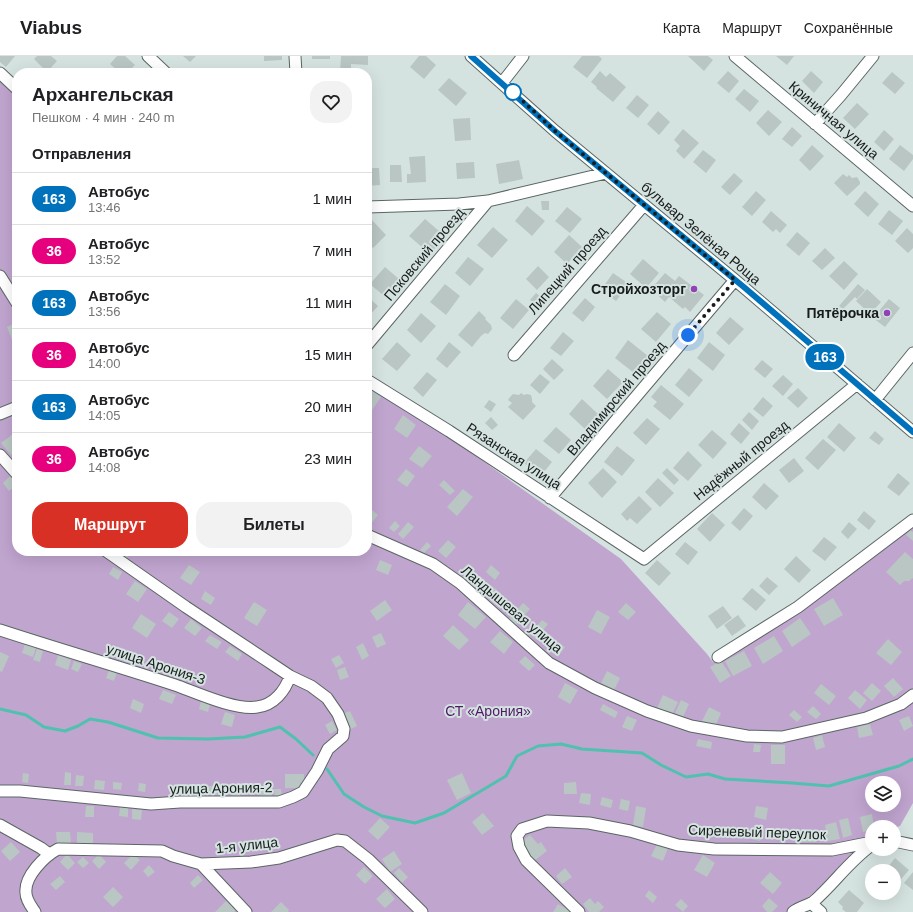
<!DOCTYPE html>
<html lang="ru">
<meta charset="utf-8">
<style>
body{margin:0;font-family:Helvetica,sans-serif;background:#f2f2f2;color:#202124;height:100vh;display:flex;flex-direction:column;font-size:15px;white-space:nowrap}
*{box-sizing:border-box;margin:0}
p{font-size:13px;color:#757577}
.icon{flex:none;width:22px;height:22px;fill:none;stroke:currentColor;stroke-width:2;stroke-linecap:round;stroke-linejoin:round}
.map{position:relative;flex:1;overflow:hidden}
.details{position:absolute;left:12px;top:12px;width:360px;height:488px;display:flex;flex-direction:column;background:#fff;border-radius:16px;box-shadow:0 4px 16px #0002}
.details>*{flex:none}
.badge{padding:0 8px;border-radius:13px;font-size:14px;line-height:26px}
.controls{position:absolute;left:865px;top:720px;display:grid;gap:8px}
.controls a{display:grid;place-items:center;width:36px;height:36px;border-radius:50%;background:#fff;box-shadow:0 4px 16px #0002;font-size:20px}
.you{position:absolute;width:20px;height:20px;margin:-10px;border:3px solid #fff;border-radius:50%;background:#1a73e8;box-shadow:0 0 0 6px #1a73e833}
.map>.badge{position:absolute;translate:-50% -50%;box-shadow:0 0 0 2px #fff}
h2{padding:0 20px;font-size:15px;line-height:36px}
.round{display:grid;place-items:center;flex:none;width:42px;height:42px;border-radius:16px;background:#f2f2f2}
.overview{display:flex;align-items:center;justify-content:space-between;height:68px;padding:0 20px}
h1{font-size:19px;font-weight:700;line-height:30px}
.button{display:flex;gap:8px;margin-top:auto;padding:8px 20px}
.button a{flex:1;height:46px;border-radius:16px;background:#d93025;color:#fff;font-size:16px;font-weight:700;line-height:46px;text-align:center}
.button a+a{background:#f2f2f2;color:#202124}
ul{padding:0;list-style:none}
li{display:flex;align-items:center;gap:12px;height:52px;padding:0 20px;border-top:1px solid #e0e0e0}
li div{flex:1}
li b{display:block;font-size:15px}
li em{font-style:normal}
li .badge{min-width:44px;font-weight:700;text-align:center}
header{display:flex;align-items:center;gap:24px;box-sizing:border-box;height:56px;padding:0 20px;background:#fff;border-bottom:1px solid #e0e0e0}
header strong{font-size:19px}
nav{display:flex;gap:22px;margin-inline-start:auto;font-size:14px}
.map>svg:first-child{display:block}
</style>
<header>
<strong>Viabus</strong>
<nav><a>Карта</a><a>Маршрут</a><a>Сохранённые</a></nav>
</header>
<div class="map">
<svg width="913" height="856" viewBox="0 0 913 856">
<rect width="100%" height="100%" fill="#d5e3e0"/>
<path fill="#c0a5cf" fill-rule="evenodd" d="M0 25 17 41V495H367V323L621 503 707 598 713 606 781 568 913 470V747L900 770 894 772V771H872V784L854 796 847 807 812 838 788 856H0ZM872 727H894V749H872Z"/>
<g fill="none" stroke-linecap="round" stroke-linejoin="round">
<path stroke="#50c0af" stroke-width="3" d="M0 653 26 659 44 671 65 675 78 670 90 663 108 666 158 682 208 683 245 681 280 671 296 683 313 699
M327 713 344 738 364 751 382 760 415 767 444 757 506 720 517 700 538 690 561 688 582 693 642 697 661 709 686 721 708 718 725 723 792 727 829 730 899 710 913 703"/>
</g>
<path fill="#b9c6c3" d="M0 0H15L6 11 0 6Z
M37 0H51L57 5 47 16 34 3Z
M117 0H125L135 9 127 17H120L110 8Z
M183 0H196L190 6Z
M264 0H282V4L264 5Z
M312 0H330V3H312Z
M341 0H368V9L351 8V17H340Z
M419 0H426L436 9 424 23 410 11Z
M582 0H599L602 3 587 22 573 11Z
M688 0H708L713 4 704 15Z
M776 0H794L787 9Z
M600 15 606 21 610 17 626 31 613 46 596 32 597 31 591 26Z
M728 15 739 25 729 37 717 27Z
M811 15 823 26 814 37 802 25Z
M892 16 905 27 895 38 882 27Z
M449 22 467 37 456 50 438 34Z
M744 33 759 45 750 56 735 43Z
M637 39 649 49 638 62 626 52Z
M857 47 869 58 855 73 843 62Z
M768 54 782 66 769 80 756 67Z
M658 55 670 66 659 79 647 68Z
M470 62 471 84 455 85 453 63Z
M792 71 802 80 792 91 782 83Z
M683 73 699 87 684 103 676 95 680 90 674 84Z
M884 74 894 83 884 95 874 86Z
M812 89 824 100 810 115 799 104Z
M900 89 913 99V103L904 115 889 103Z
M703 94 716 104 706 117 693 106Z
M425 100 426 126 407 127V118H411L409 101Z
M519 104 523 123 499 128 496 108Z
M474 106 475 122 457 123 456 107Z
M390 109H401L402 126H390Z
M367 112H379L380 129 367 130Z
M734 117 743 125 730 139 721 131Z
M843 118 847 121 849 119 852 122 857 121 860 126V128L847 140 834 127Z
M756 135 766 144 752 160 742 151Z
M865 135 879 148 868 161 854 148Z
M541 145H549V154H542Z
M527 150 545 165 532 180 515 165Z
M567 151 582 163 570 177 555 165Z
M889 154 903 165 892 179 878 168Z
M771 155 787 169 780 177 776 173 773 176 762 166Z
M425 163 439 175 441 173 444 175 447 171 451 174 430 198 409 180Z
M372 164 386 179 373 192 367 186V169Z
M493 171 508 184 492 202 477 189Z
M907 172 913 178V192L908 197 895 185Z
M797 176 810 187 799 200 786 189Z
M569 179 582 191 567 208 554 196Z
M825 192 835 202 822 214 812 205Z
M468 201 484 213 470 230 455 217Z
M643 203 659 217 646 232 630 218Z
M844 205 858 218 844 234 829 220Z
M538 210 549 221 537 234 526 223Z
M385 211 399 223 384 240 370 228Z
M613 217 629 228 616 245 601 234Z
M665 217 675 225 679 220 704 239 690 256 685 251 683 253 669 241 665 246 651 233Z
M445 228 460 240 446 259 430 246Z
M858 228 865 234 857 243 855 241 843 253 839 250Z
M867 233 881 246 870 258 856 245Z
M536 237 545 244 539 252 530 244Z
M367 240 378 250 367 262Z
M585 242 595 251 583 266 572 257Z
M516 243 529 254 513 273 500 262Z
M889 243 900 252 885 271 873 262Z
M479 255 486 262 485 263 491 269 492 273 488 278 485 277 481 280 472 291 458 279Z
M657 256 671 268 656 286 641 273Z
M421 257 436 270 421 287 407 274Z
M730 261 744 273 729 289 716 277Z
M17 266V284L13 286 7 271Z
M563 276 574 285 561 300 550 292Z
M628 284 648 300 634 317 615 302Z
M397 286 411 299 397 315 382 303Z
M449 286 461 296 447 312 436 303Z
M709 286 725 299 713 315 697 302Z
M552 303 564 314 554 324 543 313Z
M762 304 773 313 765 322 754 313Z
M689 312 703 324 689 341 675 329Z
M608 313 623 326 607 343 593 330Z
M427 316 437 324 423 341 413 332Z
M540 318 550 326 540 338 530 329Z
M783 319 793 328 783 340 772 330Z
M661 329 684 348 670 364 653 350 657 346 651 341Z
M798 332 808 342 798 352 787 342Z
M370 333 381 341 370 357 367 355V337Z
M521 337 524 339 527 338 531 339 532 343V346L536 350 523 364 508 351 512 347 508 344 510 341 513 338 519 339Z
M763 341 773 350 763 361 753 353Z
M582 343 599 359 586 374 569 358Z
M489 344 496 348 491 356 484 351Z
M749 356 759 365 752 374 742 364Z
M403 359 416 369 407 382 394 373Z
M491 361 498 369 492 374 485 367Z
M647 362 660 373 646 389 633 377Z
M739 367 750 377 741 388 730 378Z
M839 367 856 382 844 396 827 381Z
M556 371 571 384 559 398 543 385Z
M712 374 727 387 713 403 698 389Z
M875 375 884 383 879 389 869 382Z
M13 378 17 383V393L11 399 1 387Z
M823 383 836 394 818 414 805 402Z
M419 390 432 400 422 412 409 403Z
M617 390 635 404 622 420 604 406Z
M536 393 552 406 540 421 524 407Z
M688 395 702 409 688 425 673 412Z
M794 402 804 415 789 427 779 414Z
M603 412 617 426 602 442 588 427Z
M667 412 679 424 674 429 662 417Z
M406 413 415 420 407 431 397 424Z
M898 417 910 427 899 440 887 431Z
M10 420 17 428 9 435 3 427Z
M658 422 674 437 660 451 645 436Z
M444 424 455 435 450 439 439 429Z
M764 427 779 440 766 454 752 441Z
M463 433 473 441 457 460 447 451Z
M639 440 652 453 637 468 630 462 627 465 621 458Z
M744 452 753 460 740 475 731 467Z
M372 454 378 459 370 469 367 466V460Z
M864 455 876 465 869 474 857 464Z
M712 457 725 469 710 486 697 473Z
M395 465 400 470 394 476 389 472Z
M408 466 414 471 403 483 398 478Z
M849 466 857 473 848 483 841 476Z
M910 474 913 476V485L906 479Z
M824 481 837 491 825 505 812 495Z
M448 484 456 491 446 502 438 495Z
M427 486 431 490 424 497 420 494Z
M685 486 698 496 688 509 675 498Z
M120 495H132L126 503 118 498Z
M905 496 913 503V522L909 525H904L900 529 886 516Z
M796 500 811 514 799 527 784 513Z
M380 504 392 509 388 519 376 514Z
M657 504 671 517 659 530 645 517Z
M189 509 200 516 191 529 180 522Z
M491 509 500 517 495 524 486 516Z
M113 511 122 516 118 524 109 518Z
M767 521 778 530 769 539 759 530Z
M135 525 147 533 138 546 126 538Z
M495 532 501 538 493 546 487 540Z
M752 532 766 544 756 555 742 543Z
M205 535 215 542 211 549 201 543Z
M833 542 843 559 824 570 814 553Z
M385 544 392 554 377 565 370 555Z
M254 546 267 554 257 570 244 562Z
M468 546 486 561 475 573 458 559Z
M523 547 530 553 516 569 509 563Z
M626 547 636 556 628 564 618 556Z
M723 550 732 562 717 573 708 560Z
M597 554 610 561 601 578 588 571Z
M169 556 179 563 172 572 162 565Z
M141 558 156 568 147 582 132 572Z
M738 559 746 570 732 580 724 569Z
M800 562 811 578 792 591 782 575Z
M191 563 202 572 195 580 184 572Z
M542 564 548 568 536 583 530 578Z
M453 569 469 584 459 594 443 580Z
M500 575 513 586 504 598 490 586Z
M381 577 386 588 377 592 372 581Z
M210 579 222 586 217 593 205 585Z
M774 580 783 595 763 608 754 592Z
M888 583 902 596 891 609 876 597Z
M557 586 565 591 558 601 550 595Z
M363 587 369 600 362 604 356 591Z
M25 588 36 591 33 601 22 597Z
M230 590 242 598 238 605 225 596Z
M37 593 43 595 40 606 33 604Z
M744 595 752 610 733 620 725 605Z
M0 596 9 600 2 616 0 615Z
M58 599 71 604 68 614 55 609Z
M339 599 344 607 336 612 331 603Z
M525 600 535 609 529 615 519 606Z
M74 605 82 608 78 616 71 613Z
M721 605 731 620 720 627 710 611Z
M345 611 349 621 340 624 337 614Z
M109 614 117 616 114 625 106 622Z
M607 615 620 622 614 634 601 627Z
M893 622 903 633 894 641 884 630Z
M565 627 578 634 570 648 558 641Z
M872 627 881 635 872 645 863 637Z
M821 628 836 640 829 649 814 637Z
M163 634 176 639 172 648 159 643Z
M855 634 867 644 860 653 848 642Z
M663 639 678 646 672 659 657 652Z
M133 643 144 648 141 657 130 652Z
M681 644 689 648 683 661 675 657Z
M201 645 210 649 208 656 199 653Z
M603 648 618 656 615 662 600 654Z
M813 650 821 658 816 663 807 656Z
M709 651 721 657 715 671 702 665Z
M794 654 802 661 797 666 789 659Z
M350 655 357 670 349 674 342 658Z
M225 656 235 659 232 671 221 668Z
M627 660 637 664 632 675 622 671Z
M909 660 913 670 904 675 899 664Z
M332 665 337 674 330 678 325 669Z
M870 668 873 679 859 682 857 671Z
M822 679 825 691 816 694 813 682Z
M698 683 712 686 711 693 696 690Z
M754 688 761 689 760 696H753Z
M771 689H785V708H771Z
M65 716 71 717V729H64Z
M23 717 29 718 28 727 22 726Z
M462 717 471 737 457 744 447 724Z
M285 718H304V726L300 727V732H285Z
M76 719 84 720 83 730H75Z
M95 724 105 725 104 734 94 733Z
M113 726 122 727 121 734 113 733Z
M576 726 577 738H564V727Z
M139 727 146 728 145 736 138 735Z
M208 730H216L217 739H208Z
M261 731 272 732V742L260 741Z
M233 733H241L240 741H232Z
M274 733H281L282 741 275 742Z
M581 737 591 738 590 749 579 747Z
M602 741 613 744 611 752 600 749Z
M621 743 630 745 628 755 619 753Z
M86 750H94V761H85Z
M636 750 646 752 643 771 633 769Z
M756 750 768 752 766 764 754 761Z
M120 751 128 752V761L119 760Z
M132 753 142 754 141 764 132 763Z
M483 757 494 770 482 779 472 766Z
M872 758 874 771H872V774L863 776 860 761Z
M380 762 390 771 378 784 368 775Z
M848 762 852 779 843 782 839 764Z
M836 766 840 783 828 785 825 769Z
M735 772 745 773 744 779 734 778Z
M56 776H70L71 787H57Z
M77 776 93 777V788L77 787Z
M816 776V786H802V777Z
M752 777 761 778 760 785 751 783Z
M530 779 538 788 541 786 547 795 534 805 523 791 525 789 522 785Z
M11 786 20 796 10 805 1 795Z
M657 788 668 792 663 805 651 800Z
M394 795 402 808 390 816 382 803Z
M67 798 75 807 68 814 60 806Z
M99 798 106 806 99 813 92 805Z
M133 798 140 804 131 814 124 807Z
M703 799 715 807 707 821 694 814Z
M83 801 89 807 83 812 77 806Z
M895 802 909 814 895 830 894 829V815H885Z
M149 809 155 816 148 821 143 815Z
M364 811 373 820 365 828 356 819Z
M399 812 408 821 402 827 394 817Z
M565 812 572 821 562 828 556 820Z
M770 816 782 827 773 838 760 827Z
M913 816V834L904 827Z
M198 819 203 824 194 832 190 827Z
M60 820 65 826 56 834 50 828Z
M113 831 123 841 113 851 103 841Z
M387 833 395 843 385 852 376 843Z
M649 834 657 841 653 847 645 840Z
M849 834 864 847 857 856H846L842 853 843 851 838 846Z
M590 842 595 848 598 845 604 851 599 856H589L583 848Z
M769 842 778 850 772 856H767L762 850Z
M681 843 688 850 683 856 675 849Z
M226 845 236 854 234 856H215Z
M281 846 289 854 288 856H271Z
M558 848 572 856H553Z"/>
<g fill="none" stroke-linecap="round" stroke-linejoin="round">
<defs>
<path id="street" d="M148 0 166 17
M295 0 296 17
M471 0 555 75 735 224 913 376
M735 0 913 150
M0 17 17 33
M502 27 523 0
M815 68 841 39 873 0
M367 151 459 148 488 145 606 117
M0 220 17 247
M367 289 488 145
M514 299 644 149
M367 324 449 375 644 503 857 328
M875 344 913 297
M0 358 17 351
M0 399 17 418
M550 442 735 224
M367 479 433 508 460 527 549 607 595 632 647 655 691 670 747 680 782 681 866 662 901 648 913 639
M0 574C58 593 117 610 175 629 195 636 236 655 257 651 274 649 285 635 290 620
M718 601 798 551 913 464
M0 735H20L151 748 180 746H279L293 741 303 736 317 715 328 693 343 680 344 673 338 658 327 642 311 630 290 620 272 608 186 551 106 495
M0 769 41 792 49 798
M894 785 913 789
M201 808 246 856
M811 847 821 856
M35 856C31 850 26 844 26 837 24 820 45 800 58 793L162 795 173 800 201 808 251 806 279 802 337 784 345 785 368 803 422 856
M579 856 526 804 519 791 517 780 522 773 547 765 589 767 630 775 678 789 714 793 832 794 872 786
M793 856C799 851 807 850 813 846 834 828 849 805 872 789"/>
</defs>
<use href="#street" stroke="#5b6664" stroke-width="13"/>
<use href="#street" stroke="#fff" stroke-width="11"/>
</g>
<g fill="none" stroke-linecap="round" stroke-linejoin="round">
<defs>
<path id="line" d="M471 0 555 75 745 232 913 376"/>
</defs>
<use href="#line" stroke="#fff" stroke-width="9"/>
<use href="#line" stroke="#0072bc" stroke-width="6"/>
<path stroke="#171c1b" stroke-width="4" stroke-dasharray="0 7.2" d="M513 36 555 75 735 224 688 279"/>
</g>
<circle fill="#fff" stroke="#0072bc" stroke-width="2" cx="513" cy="36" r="8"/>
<g fill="#8f43b4" stroke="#d5e3e0" stroke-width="1.5">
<circle cx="694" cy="233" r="4"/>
<circle cx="887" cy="257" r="4"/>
</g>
<g text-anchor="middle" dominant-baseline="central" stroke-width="4" stroke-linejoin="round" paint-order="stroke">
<g font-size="14" fill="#171c1b" stroke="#d5e3e0">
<text transform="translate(834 64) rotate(40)">Криничная улица</text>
<text transform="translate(701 177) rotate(40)">бульвар Зелёная Роща</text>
<text transform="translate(424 198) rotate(-50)">Псковский проезд</text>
<text transform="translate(567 214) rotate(-49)">Липецкий проезд</text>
<text transform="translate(616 342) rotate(-50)">Владимирский проезд</text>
<text transform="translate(514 400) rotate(33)">Рязанская улица</text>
<text transform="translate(741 404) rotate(-39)">Надёжный проезд</text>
<text transform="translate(512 553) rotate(40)">Ландышевая улица</text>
<text transform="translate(156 608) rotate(18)">улица Арония-3</text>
<text transform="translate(221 732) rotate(-1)">улица Арония-2</text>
<text transform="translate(757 776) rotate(2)">Сиреневый переулок</text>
<text transform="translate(247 789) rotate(-6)">1-я улица</text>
</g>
<g font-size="14" font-weight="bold" fill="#171c1b" stroke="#d5e3e0" text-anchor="end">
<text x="686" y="233">Стройхозторг</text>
<text x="879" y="257">Пятёрочка</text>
</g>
<g font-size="14" fill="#501968" stroke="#d5e3e0">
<text x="488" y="655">СТ «Арония»</text>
</g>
</g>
</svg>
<div class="controls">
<a><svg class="icon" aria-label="layers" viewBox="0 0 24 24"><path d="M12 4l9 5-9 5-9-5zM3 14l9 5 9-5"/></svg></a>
<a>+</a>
<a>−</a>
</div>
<div class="you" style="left:688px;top:279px"></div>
<b class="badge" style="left:825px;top:301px;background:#0072bc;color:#fff">163</b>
<section class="details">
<div class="overview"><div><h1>Архангельская</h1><p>Пешком · 4 мин · 240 m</p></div><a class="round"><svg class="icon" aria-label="heart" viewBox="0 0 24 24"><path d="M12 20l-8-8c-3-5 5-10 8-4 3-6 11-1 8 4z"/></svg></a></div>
<h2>Отправления</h2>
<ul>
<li><span class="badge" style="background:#0072bc;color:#fff">163</span><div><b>Автобус</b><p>13:46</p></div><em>1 мин</em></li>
<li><span class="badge" style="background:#e6007e;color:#fff">36</span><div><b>Автобус</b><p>13:52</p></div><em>7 мин</em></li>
<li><span class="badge" style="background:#0072bc;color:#fff">163</span><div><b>Автобус</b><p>13:56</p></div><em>11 мин</em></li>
<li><span class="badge" style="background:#e6007e;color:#fff">36</span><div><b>Автобус</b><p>14:00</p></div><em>15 мин</em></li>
<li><span class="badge" style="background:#0072bc;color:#fff">163</span><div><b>Автобус</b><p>14:05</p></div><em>20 мин</em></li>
<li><span class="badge" style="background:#e6007e;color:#fff">36</span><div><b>Автобус</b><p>14:08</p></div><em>23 мин</em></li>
</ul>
<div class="button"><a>Маршрут</a><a>Билеты</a></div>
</section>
</div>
